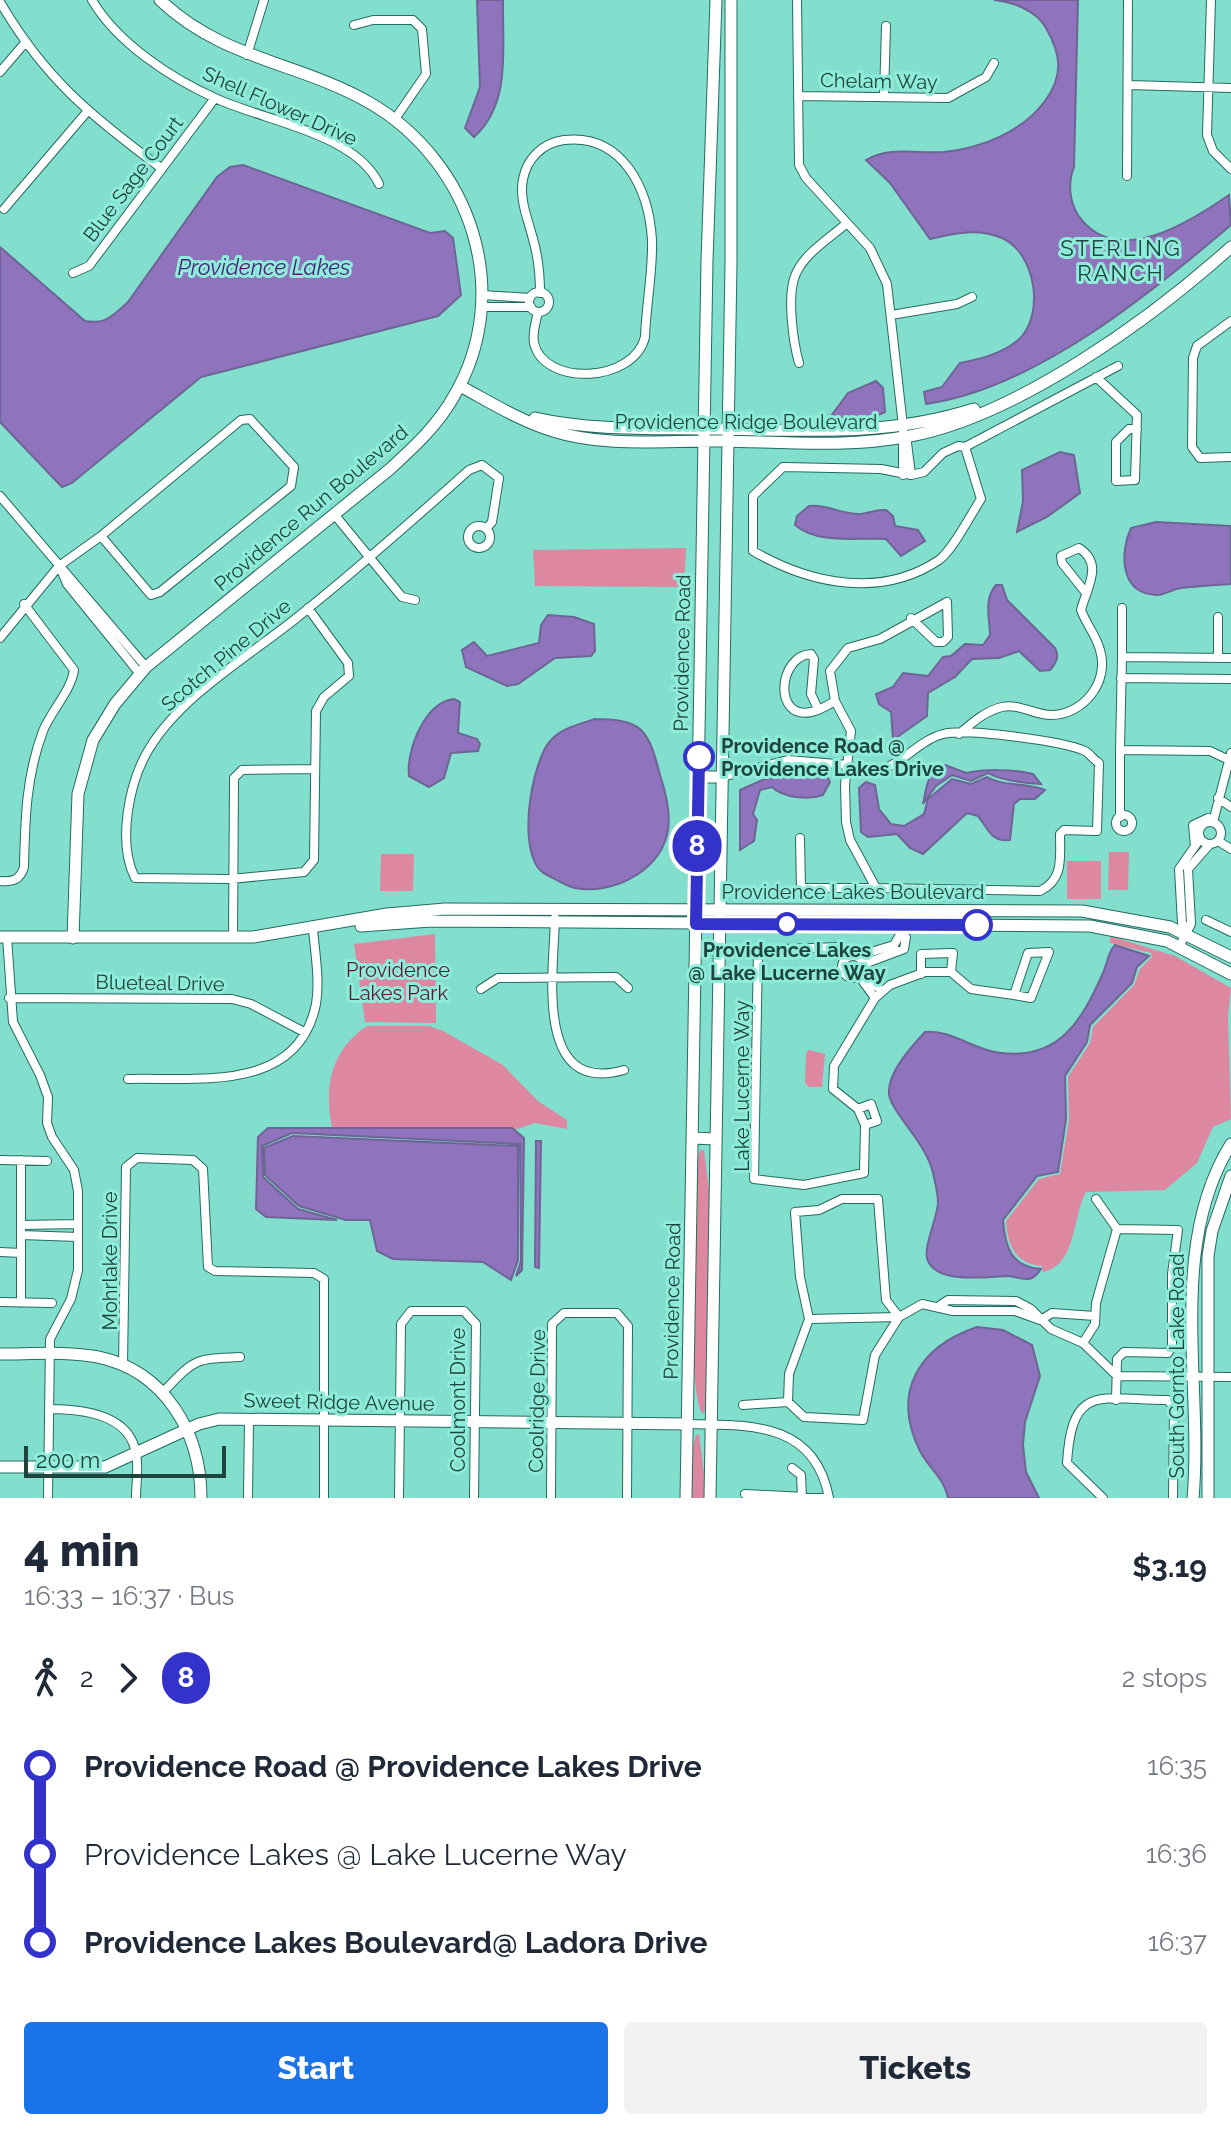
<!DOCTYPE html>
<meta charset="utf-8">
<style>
body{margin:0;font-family:Raleway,sans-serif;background:#f2f2f3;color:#1f2937;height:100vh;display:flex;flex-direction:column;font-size:30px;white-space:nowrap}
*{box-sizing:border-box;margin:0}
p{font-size:26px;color:#747a83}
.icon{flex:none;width:44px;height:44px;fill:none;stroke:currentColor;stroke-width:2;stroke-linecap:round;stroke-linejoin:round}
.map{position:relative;height:1498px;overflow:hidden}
.side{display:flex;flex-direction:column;background:#fff;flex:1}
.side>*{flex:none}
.badge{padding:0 16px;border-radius:26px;font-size:28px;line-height:52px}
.scale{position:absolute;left:24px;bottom:20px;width:202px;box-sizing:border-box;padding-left:8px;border:4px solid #1e443e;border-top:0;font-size:22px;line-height:28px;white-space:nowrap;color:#1e443e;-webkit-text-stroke:6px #8febda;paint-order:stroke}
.map>.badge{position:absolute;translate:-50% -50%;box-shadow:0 0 0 4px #fff}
.legs{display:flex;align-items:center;gap:12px;height:88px;padding:0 24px;font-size:26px}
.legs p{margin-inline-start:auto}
.headline{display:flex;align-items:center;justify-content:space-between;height:136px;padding:0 24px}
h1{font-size:44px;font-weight:800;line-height:60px}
.action{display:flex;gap:16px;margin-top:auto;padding:16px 24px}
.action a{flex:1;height:92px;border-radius:8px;background:#1a73e8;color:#fff;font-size:32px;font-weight:800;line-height:92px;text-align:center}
.action a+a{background:#f2f2f3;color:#1f2937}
ul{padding:0 24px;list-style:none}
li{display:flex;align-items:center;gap:28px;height:88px;font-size:30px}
li i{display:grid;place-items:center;width:12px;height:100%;margin:0 10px;background:currentColor}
li i::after{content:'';width:20px;height:20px;margin:-10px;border:6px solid;border-radius:50%;background:#fff}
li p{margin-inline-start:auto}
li:first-child i{background:linear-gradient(#0000 50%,currentColor 0)}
li:last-child i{background:linear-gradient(currentColor 50%,#0000 0)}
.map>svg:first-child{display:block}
</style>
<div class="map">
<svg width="1231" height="1498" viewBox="0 0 1231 1498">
<rect width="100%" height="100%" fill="#82decd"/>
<path fill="#de87a1" d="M686 548 684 587 535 586 533 550Z
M1109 852H1129L1128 890H1108Z
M381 854H414L413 891H380Z
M1067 861H1101V899H1067Z
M435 934 436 1023 365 1022 354 944Z
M1110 936 1175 956 1231 988 1228 1016 1231 1119 1213 1127 1197 1163 1165 1190 1086 1192C1072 1218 1077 1265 1043 1272L1042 1266C1015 1263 1008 1247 1006 1221L1039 1179 1060 1174 1069 1120 1068 1077 1090 1043 1093 1027 1134 985 1140 969 1152 957 1151 953 1110 943Z
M367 1026H429L443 1031 503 1065 538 1101 567 1120V1129L535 1123 514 1130 332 1128C324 1087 330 1051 367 1026Z
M809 1050 825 1054 822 1087H809L805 1083 806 1053Z
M700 1150H704L712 1215 706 1407 703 1414C686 1397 695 1205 696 1169Z
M699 1434 707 1498H690L692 1450 696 1435Z"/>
<path fill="#8f73bc" stroke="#6d6596" stroke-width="2" d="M477 0H503C502 47 512 103 474 137L465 128 480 87Z
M994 0H1078L1074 167C1068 182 1069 201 1078 215 1116 270 1190 222 1229 195L1231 225C1150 294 1034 389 926 404L924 392 942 387 960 363C980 359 1001 354 1017 341 1046 317 1036 253 1002 238 978 228 955 233 930 239L890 183 866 160C891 146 916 154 944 152 982 148 1022 132 1045 101 1064 76 1061 54 1046 28 1036 10 1013 2 994 0Z
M243 165 430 233 445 231 453 238 461 295 438 316 201 377 72 483 62 487 0 422V247L85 321C105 325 114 315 128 302L217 177 230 167Z
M876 381 883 388 885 412C870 420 845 419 831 416L848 393Z
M1060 452 1074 455 1080 493 1047 517 1017 532 1023 501 1022 470Z
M809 506C828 504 842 515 861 514 870 513 876 509 886 510L893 516 895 526 918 530 925 541 901 556 886 539C856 537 819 545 795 525L797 516Z
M1156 522 1231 526V584C1214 585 1198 586 1181 588 1173 589 1164 595 1157 595 1119 594 1120 552 1131 528Z
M996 585H1002L1007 600 1055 648C1060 656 1056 663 1050 670L1040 671 1019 651 999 658 972 659 955 677 928 693 927 716 893 740 891 712 879 704 876 694 893 687 903 673 928 676 943 657 951 656 965 644 983 645 990 635C990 619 983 600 996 585Z
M548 615 574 617 594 624 595 651 591 656 555 658 518 684 507 686 466 667 462 650 474 642 487 656 539 643 541 625Z
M454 699 460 702 458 733 477 739 480 744 478 751 451 753 444 778 429 787 409 776C406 750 425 702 454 699Z
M595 719C610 720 630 719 641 730 652 741 656 760 660 775 666 793 672 816 667 835 657 873 611 895 575 888 565 886 556 879 547 875 514 860 531 761 551 740 562 728 580 724 595 719Z
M945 765 966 773C985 769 1012 769 1033 774L1041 784C1024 783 1002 781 988 773L971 781 952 775 936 786 923 804C927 786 926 773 945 765Z
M816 773 827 776 830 782 823 795C809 800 783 798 772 787L760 790 753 814 757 820 754 841 740 850V790L765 779Z
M987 777C1004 787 1025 782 1045 790L1035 799H1020L1014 804 1010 840C991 843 988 828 978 816L967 813 923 854 910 848 897 834 868 837 861 832 859 788 866 782 875 785 879 809 891 824 904 826 924 814 928 799 952 779 971 784Z
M1115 945 1149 956 1137 967 1132 983 1090 1025 1087 1042 1065 1076 1066 1119 1058 1172 1037 1176 1003 1220C1005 1247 1011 1267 1041 1269 1039 1272 1036 1276 1032 1278 1026 1281 1016 1277 1009 1276 988 1276 939 1285 928 1261 922 1249 937 1220 938 1203 938 1193 935 1182 933 1173 926 1142 892 1114 889 1094 887 1073 912 1046 925 1032 954 1030 972 1050 1001 1053 1060 1060 1082 1020 1103 973 1108 962 1107 954 1115 945Z
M268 1128H512L524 1138 522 1270 516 1276 521 1261 520 1144 292 1133 262 1146 263 1177 298 1209 337 1220 266 1217 256 1209 258 1137Z
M293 1136 518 1146V1260L511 1280 483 1262 393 1259 377 1251 370 1220H346L299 1206 265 1175 264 1148Z
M536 1141H541L539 1268 535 1267Z
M977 1327 1003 1330 1032 1345 1040 1376 1025 1422 1023 1445 1026 1472 1039 1498H948C944 1477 929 1469 920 1451 891 1393 918 1347 977 1327Z"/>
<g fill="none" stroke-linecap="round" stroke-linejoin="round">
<defs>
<path id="street" d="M92 0C117 43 171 78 215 98 264 121 355 133 379 184
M797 0 799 165 806 178 870 248 887 284 903 426V475
M1211 0 1207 135 1213 151 1231 169
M0 2C45 79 91 116 161 168
M354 25 373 20H413L422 29 426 74 395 119
M247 55 264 0
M0 72 24 44
M1129 85 1231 88
M798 96 948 98 986 77 994 63
M884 97 886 26
M1127 176 1128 0
M4 209 86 113
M73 273 89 266 215 98
M529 302a10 10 0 1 1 20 0a10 10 0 1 1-20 0Z
M482 295 530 298
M482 307H531
M538 312C536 322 532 333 534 343 544 387 634 383 645 337 646 306 653 272 652 240 649 190 623 133 564 140 542 143 527 159 523 179 519 200 528 219 533 239 538 256 540 274 540 293
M891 315 957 304 972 297
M1231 321 1197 346 1193 358 1192 447 1200 458 1231 457
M799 363C793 342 787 296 795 276 803 254 830 238 847 223
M1096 377 1137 415 1135 480 1116 481V442L1129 429H1137
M250 419 294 467 291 486 160 592 151 595 101 536 241 420Z
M906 435 911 475
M958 446 965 447 981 499C971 514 953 550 939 560 881 599 810 584 753 551V496L783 467 881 469 911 475 924 472 943 453Z
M965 447 1118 366
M0 496 146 667
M334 514 402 597 415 600
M468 537a11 11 0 1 1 22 0a11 11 0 1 1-22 0Z
M60 567 67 584 140 674
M308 608 348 663 349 676 324 697 316 711 314 860 304 872 231 879 135 878C117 842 129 782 149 749 181 696 246 658 294 620 354 572 412 521 469 470L482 465 499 478 492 522 486 529
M0 638 59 566 101 536
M1122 657V608
M1218 658V617
M1121 678 1231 679
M818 709 811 694 814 659 811 654C778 656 773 720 811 712 819 711 828 705 835 701
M959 734C972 723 985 711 1002 707 1018 703 1035 715 1051 715 1083 715 1110 682 1100 650 1096 635 1086 624 1081 610 1087 587 1104 564 1079 548L1061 556 1062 563 1086 593
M1120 750V817
M1227 759 1210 751 1120 750 1122 657 1231 658
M722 777 788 760 848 765C888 788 909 743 943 734 965 728 1063 741 1085 751 1090 754 1094 760 1099 763L1097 831 1064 830 1060 834C1060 857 1064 880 1040 891L876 888 850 840 846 822 845 785 851 731 835 701 830 671 848 648 880 639 947 602 948 637 943 642H936L911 618
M1218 798 1231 807
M1116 823a8 8 0 1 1 16 0a8 8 0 1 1-16 0Z
M1199 833a11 11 0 1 1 22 0a11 11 0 1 1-22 0Z
M1213 822 1231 753
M800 838 801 888H876
M1218 841 1231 849
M1195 846 1193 825 1208 818
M0 881C13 882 20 880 24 867 25 820 26 776 43 731 51 711 71 691 74 670L24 604
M555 918C554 970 533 1096 624 1070
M1206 920 1231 932
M1186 928 1182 923 1179 869 1200 839
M7 937 13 1022 40 1075 48 1097 47 1123 52 1137 74 1170 78 1191V1270L71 1299 50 1339 48 1498
M233 938 234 778 242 770 313 769
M1179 947 1191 924 1188 869 1209 845
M852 955 840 947 758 950 754 1179 804 1185 864 1173 865 1125 858 1109 833 1089 834 1066 875 998 890 985 925 972H951L971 989 1014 995 1028 953 1049 952 1031 998 1014 995
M842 967a11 11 0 1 1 22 0a11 11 0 1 1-22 0Z
M858 956 894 945 901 933 903 911
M864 964 904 949 906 937 901 933
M861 974 882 991
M921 974V954L953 953 951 972
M859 976 875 998
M481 989 498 978 616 977 628 988
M9 998 232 999 251 1004 304 1032
M128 1079C196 1077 298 1094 316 1004 320 980 315 953 313 929
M858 1109 871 1104 877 1121 865 1125
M0 1160 47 1161
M842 1199H878L886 1300 899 1317 875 1355 863 1420 804 1417 788 1402 789 1374 809 1319 800 1277 795 1212 819 1210Z
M1096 1199 1117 1229
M21 1225 78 1224
M21 1235 78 1237
M0 1252 21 1253
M0 1302 52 1303
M21 1303V1160
M939 1306 948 1300 1016 1301 1031 1309 1051 1329 1083 1343 1117 1376 1231 1377
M809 1319 899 1317 922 1304 953 1311H1015L1040 1320
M1041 1320 1052 1313 1095 1316
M1083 1343 1095 1324 1096 1303 1117 1229 1178 1230 1172 1274V1346L1168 1353 1124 1352 1117 1359 1116 1400
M123 1365 126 1167 137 1158 193 1160 203 1169 208 1267 215 1271 314 1273 324 1279V1498
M163 1392C195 1359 193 1359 240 1357
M743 1405 788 1402
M49 1409C80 1409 130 1413 136 1454 139 1468 136 1484 136 1498
M688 1424C751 1425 815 1422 829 1498
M792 1468 801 1475 802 1497
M745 1494 825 1498
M248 1498 249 1419
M399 1498 401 1324 411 1311H464L476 1324 474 1498
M551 1498 552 1324 564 1313H617L628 1326 627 1498
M1103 1498 1067 1463C1072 1382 1100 1400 1168 1400L1174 1408 1173 1498"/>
<path id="secondary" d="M460 386C490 402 520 421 553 431 606 448 667 440 722 441 784 442 848 448 910 436 1017 416 1151 319 1231 247
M535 418C593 431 653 428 712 429 802 430 887 437 974 409
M699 777H722
M361 926 431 921 1090 926 1167 941 1231 974
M0 937H253L387 914 445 909 1082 911 1170 927 1231 957
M73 938 78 794 93 740 115 704 146 667 390 469C414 447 438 425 454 396 515 292 471 162 370 103 299 62 223 60 160 0
M692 1138 716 1139
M0 1354C32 1354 67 1351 98 1357 165 1371 201 1433 201 1498
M0 1467H105L199 1424 219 1419 688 1424
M686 1498 707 261 716 0
M710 1498 731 264V0
M1193 1498C1203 1384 1167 1246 1231 1144
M1208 1498V1256L1212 1231 1231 1176"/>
</defs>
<use href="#street" stroke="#246c61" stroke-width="10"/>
<use href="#secondary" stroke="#246c61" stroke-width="13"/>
<use href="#street" stroke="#fff" stroke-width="8"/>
<use href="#secondary" stroke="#fff" stroke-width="11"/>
</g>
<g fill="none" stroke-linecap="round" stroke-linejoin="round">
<defs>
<path id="line-1" d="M699 757 696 924 977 925"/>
</defs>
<use href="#line-1" stroke="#fff" stroke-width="18"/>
<use href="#line-1" stroke="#33c" stroke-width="12"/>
</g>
<g fill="#fff" stroke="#33c" stroke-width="4">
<circle cx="699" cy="757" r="14"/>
<circle cx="787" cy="924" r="10"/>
<circle cx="977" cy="925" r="14"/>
</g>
<g text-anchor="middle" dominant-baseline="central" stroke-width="6" stroke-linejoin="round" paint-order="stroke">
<g font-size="20" fill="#1e443e" stroke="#8febda">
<text transform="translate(879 81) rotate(1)">Chelam Way</text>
<text transform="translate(280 106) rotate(24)">Shell Flower Drive</text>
<text transform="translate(133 179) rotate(-53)">Blue Sage Court</text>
<text x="746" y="422">Providence Ridge Boulevard</text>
<text transform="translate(311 508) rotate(-40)">Providence Run Boulevard</text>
<text transform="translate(682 653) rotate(-89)">Providence Road</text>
<text transform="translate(226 655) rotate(-40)">Scotch Pine Drive</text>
<text x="853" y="892">Providence Lakes Boulevard</text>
<text transform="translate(160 983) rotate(1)">Blueteal Drive</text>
<text transform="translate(742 1086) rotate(-90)">Lake Lucerne Way</text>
<text transform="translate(110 1261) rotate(-90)">Mohrlake Drive</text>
<text transform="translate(672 1301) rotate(-89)">Providence Road</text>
<text transform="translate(1177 1366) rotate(-90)">South Gornto Lake Road</text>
<text transform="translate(458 1400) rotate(-90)">Coolmont Drive</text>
<text transform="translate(537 1401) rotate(-89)">Coolridge Drive</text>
<text transform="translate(339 1402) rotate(1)">Sweet Ridge Avenue</text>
</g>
<g font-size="20" font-weight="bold" fill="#1e443e" stroke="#8febda" text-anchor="start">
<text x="721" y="746">Providence Road @<tspan x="721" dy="23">Providence Lakes Drive</tspan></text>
<text x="787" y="950" text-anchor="middle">Providence Lakes<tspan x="787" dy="23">@ Lake Lucerne Way</tspan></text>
</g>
<g font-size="20" fill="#621434" stroke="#8febda">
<text x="398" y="970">Providence<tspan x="398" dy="23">Lakes Park</tspan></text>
</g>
<g font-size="22" letter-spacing="2" fill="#1e443e" stroke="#8febda">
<text x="1121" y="248">STERLING<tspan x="1121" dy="25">RANCH</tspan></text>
</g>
<g font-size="22" font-style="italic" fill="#481e77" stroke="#8febda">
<text x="264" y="267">Providence Lakes</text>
</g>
</g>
</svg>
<div class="scale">200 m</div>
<b class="badge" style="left:697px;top:846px;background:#33c;color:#fff">8</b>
</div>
<section class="side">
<div class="headline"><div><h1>4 min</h1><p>16:33 – 16:37 · Bus</p></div><b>$3.19</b></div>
<div class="legs"><svg class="icon" aria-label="walk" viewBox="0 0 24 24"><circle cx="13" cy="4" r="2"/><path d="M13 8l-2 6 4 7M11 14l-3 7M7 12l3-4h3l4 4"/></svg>2<svg class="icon" aria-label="forward" viewBox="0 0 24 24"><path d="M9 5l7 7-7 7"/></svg><b class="badge" style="background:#33c;color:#fff">8</b><p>2 stops</p></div>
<ul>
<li><i style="color:#33c"></i><b>Providence Road @ Providence Lakes Drive</b><p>16:35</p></li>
<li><i style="color:#33c"></i><span>Providence Lakes @ Lake Lucerne Way</span><p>16:36</p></li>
<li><i style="color:#33c"></i><b>Providence Lakes Boulevard@ Ladora Drive</b><p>16:37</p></li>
</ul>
<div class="action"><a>Start</a><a>Tickets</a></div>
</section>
